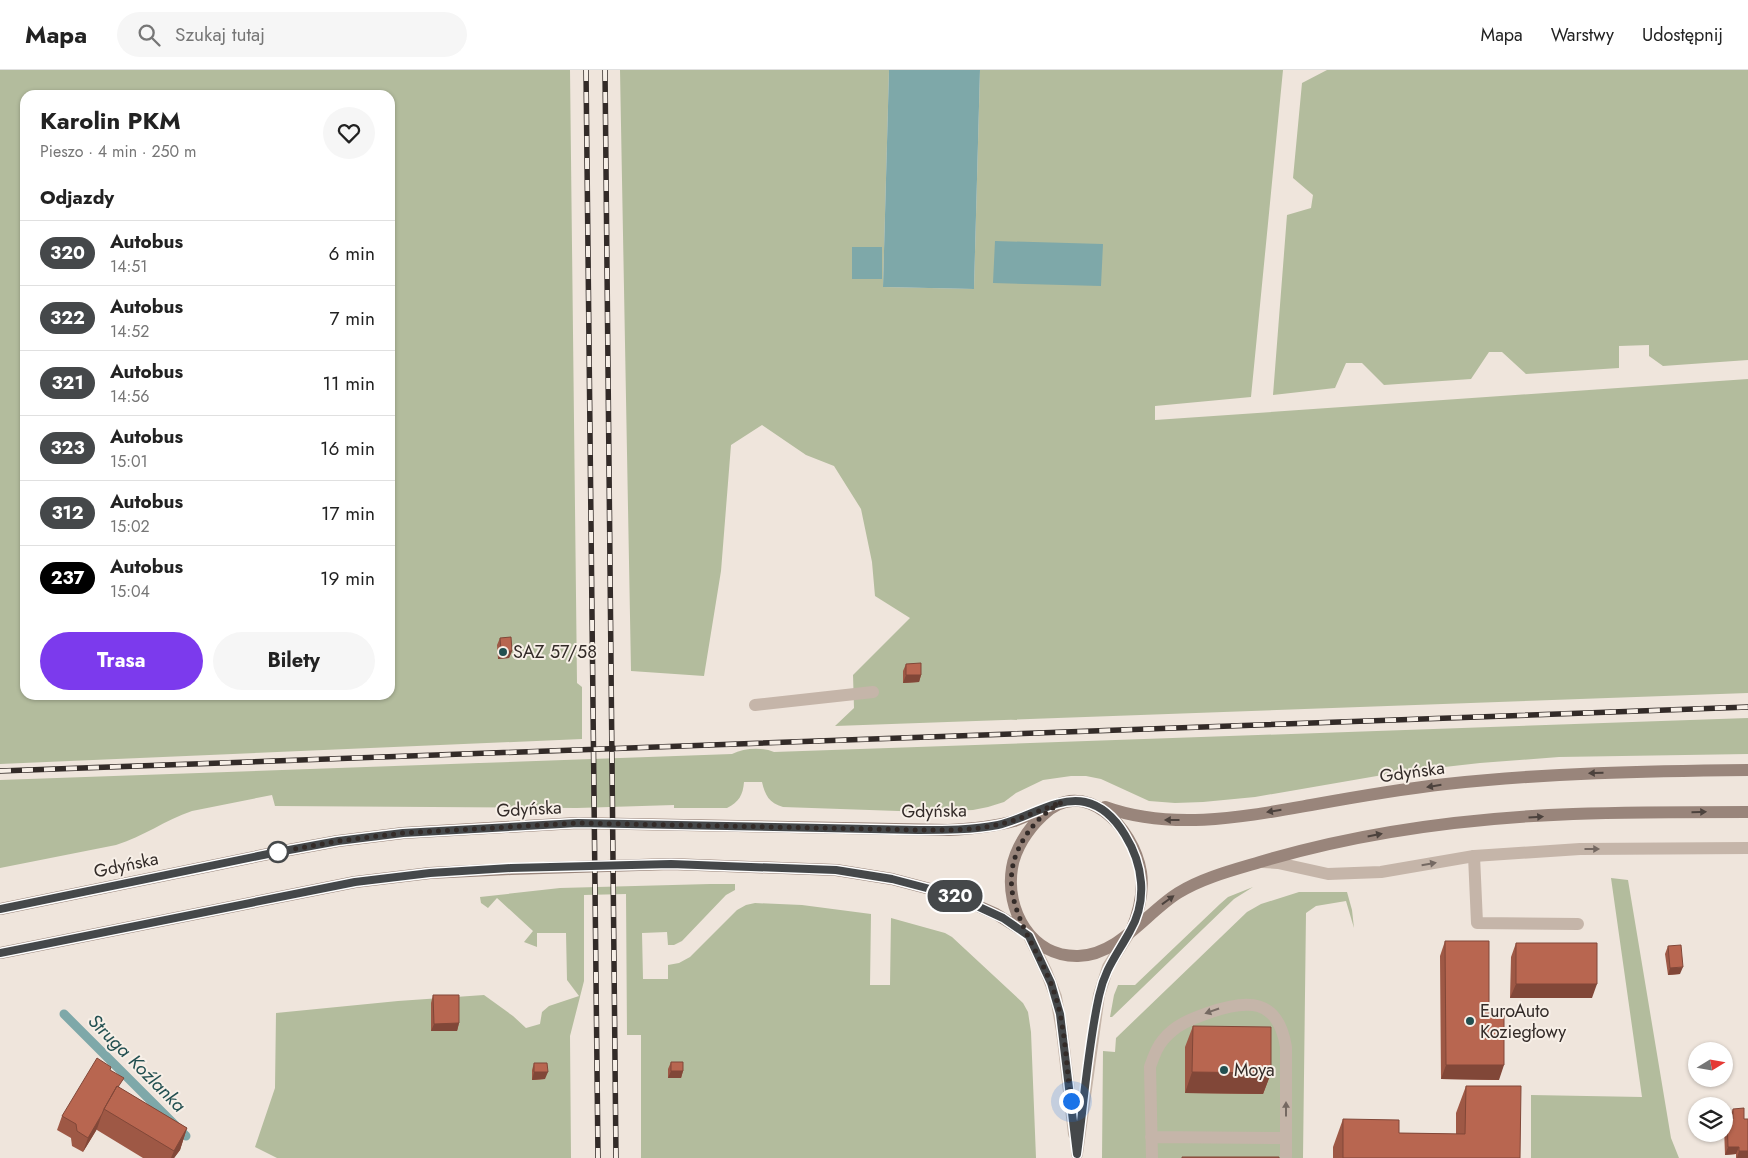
<!DOCTYPE html>
<html lang="pl">
<meta charset="utf-8">
<style>
body{margin:0;font-family:Jost,sans-serif;background:#f6f6f6;color:#222;height:100vh;display:flex;flex-direction:column;font-size:19px;white-space:nowrap}
*{box-sizing:border-box;margin:0}
p{font-size:16px;color:#767676}
.icon{flex:none;width:28px;height:28px;fill:none;stroke:currentColor;stroke-width:2;stroke-linecap:round;stroke-linejoin:round}
.map{position:relative;flex:1;overflow:hidden}
.panel{position:absolute;left:20px;top:20px;width:375px;height:610px;display:flex;flex-direction:column;background:#fff;border-radius:15px;box-shadow:0 1px 4px #0004}
.panel>*{flex:none}
.badge{padding:0 10px;border-radius:16px;font-size:18px;line-height:32px}
.needle{width:32px;rotate:79deg}
.tools{position:absolute;left:1688px;top:972px;display:grid;gap:10px}
.tools a{display:grid;place-items:center;width:45px;height:45px;border-radius:50%;background:#fff;box-shadow:0 1px 4px #0004;font-size:25px}
.you{position:absolute;width:25px;height:25px;margin:-12px;border:4px solid #fff;border-radius:50%;background:#1a73e8;box-shadow:0 0 0 8px #1a73e833}
.map>.badge{position:absolute;translate:-50% -50%;box-shadow:0 0 0 2px #fff}
h2{padding:0 20px;font-size:19px;line-height:45px}
.round{display:grid;place-items:center;flex:none;width:52px;height:52px;border-radius:26px;background:#f6f6f6}
.head{display:flex;align-items:center;justify-content:space-between;height:85px;padding:0 20px}
h1{font-size:24px;font-weight:700;line-height:38px}
.action{display:flex;gap:10px;margin-top:auto;padding:10px 20px}
.action a{flex:1;height:58px;border-radius:30px;background:#7c3aed;color:#fff;font-size:20px;font-weight:700;line-height:58px;text-align:center}
.action a+a{background:#f6f6f6;color:#222}
ul{padding:0;list-style:none}
li{display:flex;align-items:center;gap:15px;height:65px;padding:0 20px;border-top:1px solid #e0e0e0}
li div{flex:1}
li b{display:block;font-size:19px}
li em{font-style:normal}
li .badge{min-width:55px;font-weight:700;text-align:center}
header{display:flex;align-items:center;gap:30px;box-sizing:border-box;height:70px;padding:0 25px;background:#fff;border-bottom:1px solid #e0e0e0}
header strong{font-size:24px}
nav{display:flex;gap:28px;margin-inline-start:auto;font-size:18px}
.search{width:350px;height:45px;background:#f6f6f6;display:flex;align-items:center;gap:12px;box-sizing:border-box;padding:0 18px;border-radius:28px;color:#767676;font-size:19px}
.map>svg:first-child{display:block}
</style>
<header>
<strong>Mapa</strong>
<div class="search"><svg class="icon" aria-label="search" viewBox="0 0 24 24"><circle cx="10" cy="10" r="6"/><path d="M15 15l6 6"/></svg>Szukaj tutaj</div>
<nav><a>Mapa</a><a>Warstwy</a><a>Udostępnij</a></nav>
</header>
<div class="map">
<svg width="1748" height="1088" viewBox="0 0 1748 1088">
<rect width="100%" height="100%" fill="#efe5dc"/>
<path fill="#b3bc9d" fill-rule="evenodd" d="M0 0H570L577 613 582 617V669L0 694ZM25 25H390V625H25Z
M620 0H889L883 217 974 219 980 0H1283L1251 327 1155 336V350L1748 309V623L835 656 854 638 853 605 910 548 875 526 872 492 861 439 834 396 806 385 762 355 731 375 721 501 704 606 631 601Z
M1327 0H1748V290L1663 296 1649 286V275L1619 276V298L1526 304 1502 282H1489L1471 309 1384 315 1362 293H1346L1335 318 1273 325 1287 145 1311 138 1313 125 1293 108 1302 13Z
M1748 648V684L1559 687 1480 693 1400 702 1255 727 1203 732 1175 733 1149 731 1101 709 1086 706H1071L1043 710 1016 723 1004 732 988 737 973 740 927 742 783 737C769 733 765 725 762 712H744C743 725 739 732 727 738H674V735L577 738 275 736 272 725 192 741C165 750 143 767 116 775L0 798V710L732 684C744 678 762 677 774 682Z
M1611 808 1628 810 1671 1068 1679 1088H1531V1025L1642 1027Z
M710 814H735V820L726 825 682 871 674 875H668L667 862 642 863 643 909H668V895L679 893 690 887 737 840 746 835 755 833 802 835 871 844 870 915H890L891 848 945 863 952 867 1023 933 1028 942 1031 962 1036 1088H641V965H627L626 824 584 825V911L570 966 571 1088H277L255 1077 275 1018 276 943 398 931 484 925 513 946 526 958 540 954 542 942 549 936 579 926 567 910 566 863H537V877L524 872 533 861 497 828 488 838 481 833 480 827 560 818Z
M1253 817 1234 829 1112 947H1110L1114 925 1118 915H1135L1220 834 1228 827Z
M1299 822H1347L1352 840 1354 858 1346 831 1316 836 1306 843 1303 1088H1102L1103 981 1115 982 1116 968 1247 842 1261 834Z"/>
<path fill="#7ea8a9" d="M889 0H980L974 219 883 217Z
M995 171 1103 174 1101 216 993 213Z
M852 177H882V209H852Z"/>
<g fill="none" stroke-linecap="round" stroke-linejoin="round">
<path stroke="#7ea8a9" stroke-width="9" d="M64 944 186 1066"/>
<path stroke="#c5b5a9" stroke-width="12" d="M755 635 873 622
M1474 786 1477 853 1578 854
M1151 1067 1286 1068
M1152 1088 1150 997C1153 988 1156 978 1163 970 1175 955 1191 949 1208 943 1248 929 1278 928 1286 977V1088"/>
<path stroke="#c5b5a9" stroke-width="12" d="M1263 792 1278 793 1328 804 1381 802 1474 786 1580 779 1748 778"/>
<path stroke="#c5b5a9" stroke-width="12" d="M1029 866 1046 901 1056 927 1062 961 1074 1064
M1077 1084 1099 925 1108 897 1128 865"/>
<path stroke="#99857b" stroke-width="12" d="M1105 737C1172 761 1243 747 1311 735 1355 727 1401 719 1446 714 1546 703 1647 701 1748 700
M0 839 278 782 338 771 403 763 577 753 948 760C970 759 992 757 1014 751 1025 747 1036 742 1047 738
M1131 861C1139 842 1144 823 1141 802 1134 758 1084 704 1042 746 1028 759 1015 779 1012 798 1005 840 1031 887 1078 886 1119 885 1146 843 1178 823 1202 808 1233 800 1260 792 1360 762 1468 748 1573 744 1631 742 1690 742 1748 742
M0 883 355 812 430 803 511 799 671 794 836 800 892 809 953 825 996 844 1025 862"/>
<defs>
<path id="rail" d="M586 0 598 1088
M605 0 616 1088
M0 701 1748 637"/>
</defs>
<use href="#rail" stroke="#332b28" stroke-width="5.5"/>
<use href="#rail" stroke="#f7efe7" stroke-width="4" stroke-dasharray="11" stroke-linecap="butt"/>
</g>
<path fill="#9e5845" d="M500 568 512 581 509 588 498 589 497 575Z
M906 594 921 605 919 612 903 613V601Z
M1445 871 1489 945 1499 1010 1441 1009 1440 886Z
M1516 873 1592 928H1510L1511 887Z
M1668 876 1680 904 1668 905 1665 884Z
M433 925 459 953 457 961H431V933Z
M1193 956 1271 1003 1263 1024 1185 1023V977Z
M671 992 683 1001 681 1008H668V999Z
M534 993 545 1009 532 1010V1000Z
M110 1000 120 1018 187 1058 180 1080 174 1088H143L97 1060V1059L83 1082 72 1076 71 1068 57 1060 62 1046Z
M1466 1016 1520 1088H1333V1077L1343 1049 1399 1063 1456 1064V1043Z
M1733 1039 1744 1049 1748 1088H1736V1084L1725 1085 1724 1057 1727 1049H1730V1046Z"/>
<path fill="#814738" d="M501 581H512L509 588 498 589Z
M906 605H921L919 612 903 613Z
M1683 897 1680 904 1668 905 1670 898Z
M1516 914H1597L1592 928H1510Z
M459 953 457 961H431L434 954Z
M1446 995H1504L1499 1010 1441 1009Z
M671 1001H683L681 1008H668Z
M534 1002H548L545 1009 532 1010Z
M1192 1002 1271 1003 1263 1024 1185 1023Z
M102 1044 97 1059 83 1082 88 1068Z
M187 1058 180 1080 174 1088H171L174 1081Z
M1728 1077H1739L1736 1084 1725 1085Z
M1739 1081H1748V1088H1737Z"/>
<path fill="#b86650" stroke="#814738" d="M511 567 512 581H501L500 568Z
M921 593V605H906V594Z
M1445 871H1489V945H1504V995H1446Z
M1516 873H1597V914H1516Z
M1681 875 1683 897 1670 898 1668 876Z
M433 925H459V953L434 954Z
M1193 956 1271 957V1003L1192 1002Z
M97 988 111 997 110 1000 124 1008 118 1017 117 1016 104 1039 102 1044 88 1068 77 1061 76 1054 62 1046Z
M671 992H683V1001H671Z
M534 993H547L548 1002H534Z
M117 1016 187 1058 174 1081 104 1039Z
M1466 1016H1521L1520 1088H1343V1049L1399 1050V1063L1465 1064Z
M1744 1038V1049H1748V1081H1739V1077H1728L1727 1049H1733V1039Z
M1182 1087H1279V1088H1182Z"/>
<defs><path id="oneway-solid" d="M-6-.8H1V-3.2L6.5 0L1 3.2V.8H-6Z" transform="scale(1.25)"/></defs>
<g fill="#4c423d">
<use href="#oneway-solid" transform="translate(1596 703) rotate(178)"/>
<use href="#oneway-solid" transform="translate(1434 716) rotate(171)"/>
<use href="#oneway-solid" transform="translate(1274 741) rotate(171)"/>
<use href="#oneway-solid" transform="translate(1699 742) rotate(-1)"/>
<use href="#oneway-solid" transform="translate(1536 747) rotate(-4)"/>
<use href="#oneway-solid" transform="translate(1172 750) rotate(-180)"/>
<use href="#oneway-solid" transform="translate(1375 765) rotate(-11)"/>
<use href="#oneway-solid" transform="translate(1168 830) rotate(-36)"/>
</g>
<g fill="#756962">
<use href="#oneway-solid" transform="translate(1592 779)"/>
<use href="#oneway-solid" transform="translate(1429 794) rotate(-10)"/>
<use href="#oneway-solid" transform="translate(1212 941) rotate(161)"/>
<use href="#oneway-solid" transform="translate(1286 1039) rotate(-90)"/>
</g>
<g fill="none" stroke-linecap="round" stroke-linejoin="round">
<defs>
<path id="line" d="M0 839 278 782 338 771 403 763 578 753 919 760C945 760 972 760 998 755 1026 749 1057 726 1085 732 1103 736 1116 750 1125 765 1143 794 1148 830 1130 861 1117 885 1105 898 1099 926 1088 976 1084 1032 1077 1084L1060 944 1051 913 1029 866 1003 848 953 825 892 809 836 800 671 794 511 798 430 803 355 812 0 883"/>
</defs>
<use href="#line" stroke="#fff" stroke-width="11"/>
<use href="#line" stroke="#45484a" stroke-width="8"/>
<path stroke="#332b28" stroke-width="5" stroke-dasharray="0 9" d="M278 782 338 771 403 763 578 753 919 760C946 760 974 761 1000 754 1022 749 1042 739 1062 732 1045 742 1032 754 1022 772 990 828 1039 873 1055 925 1066 959 1066 997 1071 1031"/>
</g>
<g fill="#224f50" stroke="#f7efe7" stroke-width="2">
<circle cx="503" cy="582" r="5"/>
<circle cx="1470" cy="951" r="5"/>
<circle cx="1224" cy="1000" r="5"/>
</g>
<circle fill="#fff" stroke="#45484a" stroke-width="2.5" cx="278" cy="782" r="10"/>
<g text-anchor="middle" dominant-baseline="central" stroke-width="4" stroke-linejoin="round" paint-order="stroke">
<g font-size="18" fill="#332b28" stroke="#f7efe7" text-anchor="start">
<text x="513" y="582">SAZ 57/58</text>
<text x="1480" y="941">EuroAuto<tspan x="1480" dy="21">Koziegłowy</tspan></text>
<text x="1234" y="1000">Moya</text>
</g>
<g font-size="18" fill="#332b28" stroke="#f7efe7">
<text transform="translate(1412 702) rotate(-8)">Gdyńska</text>
<text transform="translate(529 739) rotate(-3)">Gdyńska</text>
<text transform="translate(934 741) rotate(-1)">Gdyńska</text>
<text transform="translate(126 795) rotate(-12)">Gdyńska</text>
</g>
<g font-size="19" font-style="italic" fill="#224f50" stroke="#f7efe7">
<text transform="translate(137 993) rotate(45)">Struga Koźlanka</text>
</g>
</g>
</svg>
<div class="tools">
<a><svg class="needle" viewBox="-14 -14 28 28"><path d="M0-13l5 13h-10z" fill="#e53935"/><path d="M0 13l5-13h-10z" fill="#767676"/></svg></a>
<a><svg class="icon" aria-label="layers" viewBox="0 0 24 24"><path d="M12 4l9 5-9 5-9-5zM3 14l9 5 9-5"/></svg></a>
</div>
<div class="you" style="left:1071px;top:1031px"></div>
<b class="badge" style="left:955px;top:826px;background:#45484a;color:#fff">320</b>
<section class="panel">
<div class="head"><div><h1>Karolin PKM</h1><p>Pieszo · 4 min · 250 m</p></div><a class="round"><svg class="icon" aria-label="heart" viewBox="0 0 24 24"><path d="M12 20l-8-8c-3-5 5-10 8-4 3-6 11-1 8 4z"/></svg></a></div>
<h2>Odjazdy</h2>
<ul>
<li><span class="badge" style="background:#45484a;color:#fff">320</span><div><b>Autobus</b><p>14:51</p></div><em>6 min</em></li>
<li><span class="badge" style="background:#45484a;color:#fff">322</span><div><b>Autobus</b><p>14:52</p></div><em>7 min</em></li>
<li><span class="badge" style="background:#45484a;color:#fff">321</span><div><b>Autobus</b><p>14:56</p></div><em>11 min</em></li>
<li><span class="badge" style="background:#45484a;color:#fff">323</span><div><b>Autobus</b><p>15:01</p></div><em>16 min</em></li>
<li><span class="badge" style="background:#45484a;color:#fff">312</span><div><b>Autobus</b><p>15:02</p></div><em>17 min</em></li>
<li><span class="badge" style="background:#000;color:#fff">237</span><div><b>Autobus</b><p>15:04</p></div><em>19 min</em></li>
</ul>
<div class="action"><a>Trasa</a><a>Bilety</a></div>
</section>
</div>
